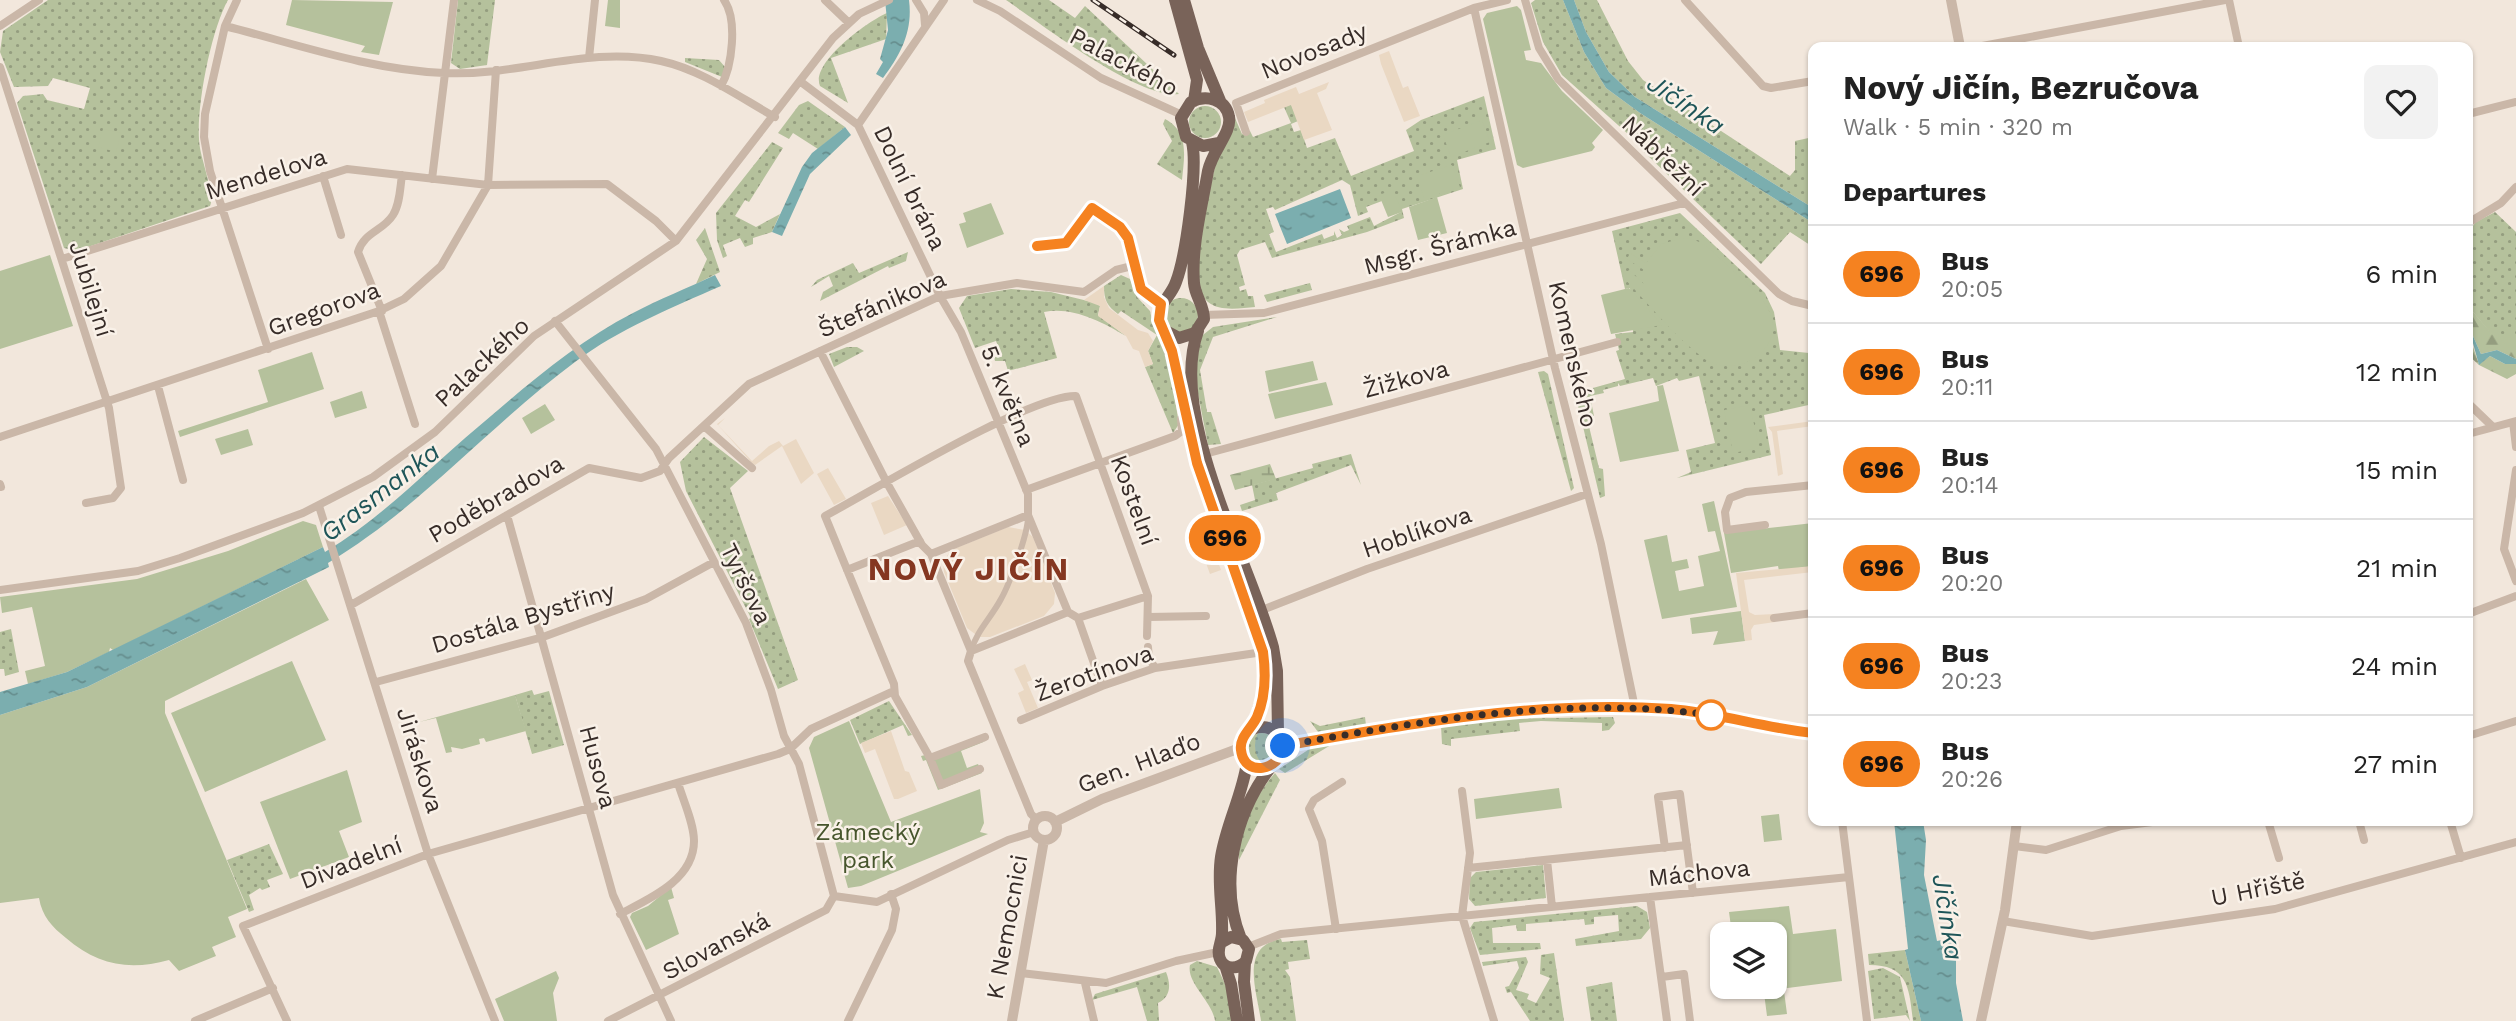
<!DOCTYPE html>
<meta charset="utf-8">
<style>
body{margin:0;font-family:"Work Sans",sans-serif;background:#f2f2f2;color:#222;height:100vh;display:flex;flex-direction:column;font-size:26px;white-space:nowrap}
*{box-sizing:border-box;margin:0}
p{font-size:23px;color:#767676}
.icon{flex:none;width:38px;height:38px;fill:none;stroke:currentColor;stroke-width:2;stroke-linecap:round;stroke-linejoin:round}
.map{position:relative;flex:1;overflow:hidden}
.details{position:absolute;left:1808px;top:42px;width:665px;height:784px;display:flex;flex-direction:column;background:#fff;border-radius:14px;box-shadow:0 2px 5px #0004}
.details>*{flex:none}
.badge{padding:0 14px;border-radius:23px;font-size:24px;line-height:46px}
.buttons{position:absolute;left:1710px;top:922px;display:grid;gap:14px}
.buttons a{display:grid;place-items:center;width:77px;height:77px;border-radius:14px;background:#fff;box-shadow:0 2px 5px #0004;font-size:35px}
.you{position:absolute;width:35px;height:35px;margin:-18px;border:5px solid #fff;border-radius:50%;background:#1a73e8;box-shadow:0 0 0 10px #1a73e833}
.map>.badge{position:absolute;translate:-50% -50%;box-shadow:0 0 0 4px #fff}
h2{padding:0 35px;font-size:26px;line-height:63px}
.round{display:grid;place-items:center;flex:none;width:74px;height:74px;border-radius:14px;background:#f2f2f2}
.summary{display:flex;align-items:center;justify-content:space-between;height:119px;padding:0 35px}
h1{font-size:33px;font-weight:700;line-height:52px}
ul{padding:0;list-style:none}
li{display:flex;align-items:center;gap:21px;height:98px;padding:0 35px;border-top:2px solid #e0e0e0}
li div{flex:1}
li b{display:block;font-size:26px}
li em{font-style:normal}
li .badge{min-width:77px;font-weight:700;text-align:center}
.map>svg:first-child{display:block}
</style>
<div class="map">
<svg width="2516" height="1021" viewBox="0 0 2516 1021">
<defs>
<pattern id="grass-dots" width="8" height="8" patternUnits="userSpaceOnUse" patternTransform="scale(1.75)"><rect width="8" height="8" fill="#b5c19c"/><path d="M2 2h.1M6 6h.1" fill="none" stroke="#949d7f" stroke-width="1.8" stroke-linecap="round"/></pattern>
<pattern id="forest-firs" width="22" height="20" patternUnits="userSpaceOnUse" patternTransform="scale(1.75)"><rect width="22" height="20" fill="#b5c19c"/><path d="M5 1l3.5 6h-7zM16 11l3.5 6h-7z" fill="#949d7f"/></pattern>
<pattern id="wetland-marsh" width="20" height="14" patternUnits="userSpaceOnUse" patternTransform="scale(1.75)"><rect width="20" height="14" fill="#b5c19c"/><path d="M1 5h8M5 5V1M11 12h8M15 12V8" fill="none" stroke="#949d7f"/></pattern>
<pattern id="water-ripples" width="26" height="14" patternUnits="userSpaceOnUse" patternTransform="scale(1.75)"><rect width="26" height="14" fill="#7baeaf"/><path d="M2 4q2-2 4 0t4 0M15 11q2-2 4 0t4 0" fill="none" stroke="#668e8e"/></pattern>
</defs>
<rect width="100%" height="100%" fill="#f2e7dc"/>
<path fill="url(#grass-dots)" fill-rule="evenodd" d="M48 0H228C211 30 194 114 200 148 202 161 215 197 210 206L76 251 64 248 17 103 23 96 43 94 47 100 84 109 90 88 53 78 48 86 14 87 0 52 3 31Z
M458 0H495L487 65 460 69 451 63Z
M1006 0H1049L1075 18 1085 6 1179 94C1140 100 1040 23 1006 0Z
M1535 0H1563L1584 52 1606 88 1640 113 1813 223V247L1790 232 1761 264 1644 152 1646 150 1562 75 1543 42 1531 3Z
M1574 0H1597L1628 61 1643 80 1790 176 1795 170V141L1813 137V208L1635 97 1609 72 1586 32Z
M887 13 886 39 831 58 848 103 820 86C810 63 868 21 887 13Z
M685 58 719 60 725 67 722 77 685 62Z
M1484 96 1496 149 1457 160 1463 189 1402 209 1404 218 1367 232 1272 258 1265 242 1240 250 1237 255 1245 285 1239 287 1240 291 1246 289 1248 296H1253L1255 307C1241 308 1220 312 1208 302 1180 280 1222 142 1231 109L1242 134 1250 131 1253 137 1291 123 1284 107 1291 104 1298 121 1291 124 1294 132 1301 130 1307 148 1335 138 1351 176 1414 151 1406 130 1421 120ZM1342 180 1350 185 1358 216 1368 212 1366 207 1382 201 1380 195 1401 212 1374 226 1370 217 1347 226 1349 230 1344 232 1339 229 1342 235 1337 238 1334 231V235L1324 239 1322 234 1276 252 1269 234 1274 232 1266 209 1273 207 1275 210Z
M808 101 845 127 818 149 793 133 789 139 778 133 799 105Z
M1189 122a16 16 0 1 1 32 0a16 16 0 1 1-32 0Z
M1165 119C1190 132 1184 158 1182 180L1157 164 1172 141 1163 124Z
M772 142 783 148 749 202 745 200 735 216 756 227 780 214 772 232 753 238V244L745 247 740 238 723 245 727 256 723 258 717 240 716 213Z
M2495 212 2516 232V335L2493 336 2468 306V232L2476 222Z
M1680 213 1765 293 1774 312 1780 350 1809 353 1813 372V404L1764 415 1771 455 1677 478 1691 472 1686 450 1715 443 1699 376 1679 381 1677 378 1656 386 1653 378 1620 386 1618 383V386L1603 390 1604 393 1590 396 1594 416 1587 418 1599 468 1603 469 1605 496 1600 498 1575 393 1625 379 1616 351 1619 350 1615 334 1633 332 1630 288 1625 289 1612 231Z
M705 228 720 272 696 284 707 259 696 240Z
M908 252 906 261 889 268 888 266 820 301 823 292 833 286 829 276 811 287 817 280 853 263 859 273Z
M1121 275 1130 279 1137 297 1150 311 1153 324 1166 346 1179 424 1173 433 1145 367 1153 364 1148 351 1157 335 1121 311 1118 314C1107 306 1104 300 1104 286Z
M1310 283 1312 290 1267 302 1264 295Z
M1011 289 1051 292 1096 303 1100 306 1098 315 1126 336C1101 321 1071 306 1044 312L1057 358 1008 371 1005 361H995L994 357H1002L996 341 975 348 959 308 967 296Z
M1164 315a17 17 0 1 1 34 0a17 17 0 1 1-34 0Z
M1277 317 1213 337 1200 370 1207 412H1211L1221 444 1208 445 1195 378 1199 338 1213 327Z
M847 347H857L864 351 834 367 829 354Z
M1544 371 1548 374 1574 488 1571 491 1538 372Z
M704 437 748 471 730 488 798 680 778 689 749 619 751 618 686 491 680 462Z
M1351 454 1361 485 1351 465 1276 493 1278 500 1242 511 1240 505 1255 500 1252 485 1313 468 1312 464Z
M11 629 19 672 5 676 4 669H0V632Z
M532 690 534 695 549 691 564 745 532 754 515 695Z
M889 701 912 735 908 736 903 725 860 744 850 720Z
M1365 717 1366 725 1318 732 1310 721 1320 726Z
M1613 717 1615 723 1609 730 1602 731V723L1541 721 1519 723 1520 731 1451 739V746L1442 744 1441 726 1494 719Z
M1247 748a15 15 0 1 1 30 0a15 15 0 1 1-30 0Z
M1339 740 1285 773 1279 769 1311 748Z
M1275 773 1280 780 1239 860C1239 829 1255 796 1275 773Z
M269 844 283 874 267 880 270 887 262 890 260 888 249 895 254 910 249 912 227 860Z
M1543 865 1546 898 1475 906 1469 899 1470 878 1476 872Z
M1637 906 1647 912 1650 928 1641 939 1576 946 1575 939 1619 931 1618 915 1594 917V924L1585 925 1584 919 1526 924V931H1517L1516 925 1492 928 1493 943H1540L1541 949 1480 955 1470 928 1474 922Z
M1281 939 1282 942 1307 940 1310 959 1288 962 1289 969 1285 970 1290 977 1296 1021H1261C1257 991 1239 946 1281 939Z
M1905 950 1921 1021H1913C1909 987 1908 965 1869 965L1868 954Z
M1554 953 1564 1021H1530L1511 992 1507 993 1505 987 1509 986 1519 968 1517 961 1483 966 1482 962 1526 957 1528 962 1516 990 1529 994 1527 999 1536 1003 1550 978 1540 974 1541 955Z
M1197 961 1217 967 1226 986 1232 1021H1215C1213 1002 1186 983 1190 965Z
M1883 968 1900 977 1910 1021 1906 1015 1874 1019 1868 971Z
M1166 972C1171 984 1171 997 1158 1003L1159 1021H1147L1137 987 1092 1000 1095 994Z
M1612 982 1617 1021H1591L1586 987Z"/>
<path fill="url(#forest-firs)" d="M2468 306 2493 335H2516V359L2497 350 2481 354 2468 325Z
M2468 333 2479 364 2490 356 2505 364H2516V374L2507 379 2479 365 2468 355Z"/>
<path fill="url(#wetland-marsh)" d="M1270 464 1276 479 1235 490 1230 475Z"/>
<path fill="#b5c19c" d="M292 0 393 2 379 55 361 52 365 46 286 25Z
M608 0H620V28L605 26Z
M1517 6 1521 10 1531 50 1524 51 1526 60 1541 63 1562 91 1603 130 1592 143 1595 147 1592 151 1523 168 1517 165 1483 19 1487 13Z
M1482 120 1490 142 1451 157 1443 135Z
M103 129 121 133 116 152 98 147Z
M1452 165 1460 187 1424 199 1417 176Z
M1393 190 1402 212 1388 217 1379 195Z
M1437 197 1447 233 1418 240 1409 207Z
M991 203 1004 234 967 248 959 224 966 222 963 213Z
M1683 238C1703 239 1713 252 1727 265 1741 279 1763 294 1770 313 1785 353 1733 381 1702 357 1673 335 1648 303 1623 277L1629 270 1644 284V270L1627 259 1630 253 1646 263 1661 244Z
M50 255 73 326 0 349V271Z
M1629 288 1662 325 1611 334 1601 295Z
M312 352 324 389 180 437 178 431 268 402 258 370Z
M1313 361 1318 380 1269 392 1265 371Z
M1326 382 1333 405 1275 419 1268 394Z
M1663 385 1679 451 1620 462 1609 413 1659 401 1657 386Z
M362 391 367 408 335 418 330 402Z
M545 404 555 420 531 434 522 418Z
M1750 405 1759 448 1733 453 1724 410Z
M248 429 253 445 221 455 215 439Z
M1714 501 1737 607 1662 619 1644 540 1667 535 1672 562 1687 559 1689 568 1675 571 1679 591 1704 586 1698 556 1720 551 1715 531 1708 532 1702 504Z
M303 521 316 525 323 547 128 643 113 650 110 648 109 652 67 672 28 684 25 671 45 666 32 607 2 613 0 597 137 579 228 551Z
M1813 523V566L1779 571 1778 566 1731 573 1724 533Z
M306 579 329 620 165 701V713L247 909 228 917 236 937 212 947 216 956 179 971 169 960C129 971 97 965 66 938 52 927 42 916 39 898L0 903V715L87 687Z
M1741 611 1745 641 1713 645 1718 631 1692 634 1690 618Z
M292 661 326 740 205 792 171 713Z
M515 695 526 731 486 742 484 738 479 739 480 744 462 749 451 747 452 752 446 753 436 718 419 722Z
M849 721 891 822 980 789 984 823 980 832 988 834 861 886 848 888 809 748 814 737Z
M986 741 961 751 967 768 978 764 982 773 938 790 926 760 923 761 921 756Z
M347 770 362 822 339 831 349 857 290 879 260 802Z
M1559 788 1562 808 1476 819 1474 799Z
M1779 814 1782 840 1764 842 1761 816Z
M671 887 674 898 668 900 679 934 646 950 630 917 632 913 648 906Z
M1789 906 1793 934 1836 929 1842 981 1740 994 1739 987H1774V934H1732L1729 912Z
M556 971 559 978 553 993 557 1021H504L495 999Z
M1784 991 1787 1014 1767 1016 1764 993Z"/>
<path fill="#ead8c3" d="M1389 51 1403 88 1408 86 1420 116 1404 122 1381 64 1379 55Z
M1329 82 1326 89 1317 93 1332 130 1304 140 1291 105 1248 122 1244 112 1265 103 1264 100 1296 87 1299 94Z
M1104 286V297L1109 308 1138 330 1148 333 1153 341 1148 351 1153 364 1145 367 1139 351 1133 349 1126 336 1098 316 1100 306 1084 300Z
M725 418 718 425 752 461 769 446 779 441 783 446 796 439 814 473 801 484 782 446 755 465 752 463 717 424Z
M1813 421V426L1777 431 1783 474 1778 476 1772 432 1768 427Z
M828 468 846 499 834 505 817 474Z
M888 496 907 525 884 535 871 503Z
M1008 527 1025 530 1033 537 1055 593 1054 604 1044 616 990 637H979L967 628 944 572 943 562 951 550Z
M1207 532 1221 570 1210 574 1199 544 1204 542 1201 534Z
M1813 566V572L1744 580 1749 612 1755 615 1774 614 1775 622 1754 625 1751 630 1752 640 1745 641 1736 573Z
M1025 664 1032 680 1027 682 1038 708 1026 713 1018 693 1024 690 1014 669Z
M891 731 905 771 909 772 917 791 898 799H894L875 749 865 753 861 743Z"/>
<path fill="url(#water-ripples)" d="M885 0H909C913 31 901 54 883 78L876 74 883 62 880 59 888 30Z
M1563 0H1574L1586 32 1609 72 1635 97 1813 208V223L1640 113 1606 88 1584 52Z
M845 127 851 135 810 174 782 236 772 232 802 167 812 153Z
M1340 189 1351 218 1287 244 1275 214Z
M715 275 721 286C671 308 619 329 575 362 490 425 420 508 328 563L329 567 87 687 0 715V692L67 672 323 547 325 552C383 517 427 470 478 427 526 386 576 342 633 313 659 299 688 288 715 275Z
M2468 325 2481 354 2497 350 2516 359V364H2505L2490 356 2479 365Z
M1894 821H1923L1926 840 1924 875 1937 941 1956 937V983L1963 1021H1921L1905 950 1908 949Z"/>
<g fill="none" stroke-linecap="round" stroke-linejoin="round">
<path stroke="#cab7a8" stroke-width="6" d="M971 651C977 630 991 618 1001 599 1009 585 1028 534 1028 517"/>
<path stroke="#cab7a8" stroke-width="8" d="M237 0 225 26 205 114 204 137 210 171 268 349
M825 0 849 23
M916 0 924 13 925 25
M977 0 1000 11 1101 78 1182 115
M1525 0 1539 48 1558 79 1779 294 1792 301 1813 306
M1685 0 1763 86 1771 88 1813 81
M2229 0 2239 47
M1474 8 1555 368 1601 544 1635 708
M0 26 39 0
M225 26C296 44 370 70 444 73 516 77 589 45 661 61 702 70 739 97 775 117
M1977 47 2225 0
M589 58 595 0
M0 67 109 408 121 488 113 498 86 503
M801 82 858 125 940 296 961 332 1028 494V515L1068 612 971 651
M721 86C732 67 738 20 724 0
M2468 114 2516 102
M858 125 944 0
M1246 132 1236 103 1474 8 1507 0
M323 176 341 235
M432 179 454 0
M2468 223 2501 203 2516 187
M62 259 347 169 488 185 607 184 656 221 676 241
M379 311 415 424
M382 311 358 252C364 232 383 231 393 215 400 204 400 188 402 175
M1204 315 1264 313 1684 203
M555 321 656 449 746 623 771 690 784 736 799 764 834 896
M820 351 887 483 922 545 931 554 971 651
M158 386 183 480
M2468 403 2493 427
M2513 422 2516 447
M704 426 752 468
M2468 434 2516 421
M0 437 379 311 404 299 441 266 488 185 496 70
M1205 454 1617 342
M2516 470 2504 549 2516 581
M0 484 1 487
M1026 490 1175 436 1182 431 1181 419
M319 506 428 854 495 1021
M507 515 613 895 671 1021
M1765 525 1727 530 1725 512 1730 498 1746 492 1813 485
M931 554 1028 515
M847 570 920 541
M0 590 138 571 180 558 303 513 373 477 435 432 534 336 676 241 833 38 859 14 889 0
M351 605 589 468 641 478 660 471 669 458 749 384 940 296 1017 283 1084 292 1116 270 1136 265 1141 289 1162 304
M1262 610 1367 569 1587 494
M1068 612 1078 618 1148 596
M2468 614 2516 596
M1148 617 1206 616
M1078 618 1102 686
M1774 618 1813 613
M1148 647 1149 658 1155 668
M971 651 968 661 1031 814 1037 820
M376 682 543 637 646 599 714 562
M1021 720 1102 686 1155 668 1263 652
M2468 736 2516 721
M985 737 930 758 895 696 894 684 825 516C874 490 1030 395 1076 396L1148 596 1147 636
M930 758 941 785 980 769
M1462 791 1470 853 1462 916 1494 1021
M1842 821 1867 1021
M2268 821 2279 858
M2359 821 2364 840
M2450 821 2461 858
M2014 846 2046 850 2121 826 2160 821
M1665 848 1658 797 1680 794 1693 893
M1547 860 1552 907
M1468 868 1687 845
M834 896 877 902 1008 840 1034 832
M1650 897 1667 1021
M620 914C649 899 694 880 694 841 694 823 683 800 678 783
M2003 921 2092 936 2275 909 2516 842
M1336 929 1322 841 1309 809 1314 800 1342 782
M1248 947 1281 934 1849 877
M1021 973 1106 983 1176 961 1218 952
M1662 977 1684 974 1690 1021
M1085 983 1094 1021
M195 1021 273 988
M287 1021 243 926 428 854 778 754 790 749 811 729 894 691
M608 1021 826 910 834 896
M848 1021 892 930 896 909 891 894"/>
<path stroke="#cab7a8" stroke-width="10" d="M1951 0 1960 47
M1283 746C1411 722 1539 701 1671 709 1719 712 1765 728 1813 733
M1033 828a12 12 0 1 1 24 0a12 12 0 1 1-24 0Z
M1055 822 1102 799 1240 748
M1012 1021 1044 840
M1981 1021 2005 910 2017 821"/>
<path stroke="#796359" stroke-width="12" d="M1175 0 1197 80 1194 101
M1184 0 1198 48 1221 103
M1192 142C1198 168 1186 256 1176 282 1170 300 1150 308 1164 330L1179 338 1195 333 1204 319C1204 305 1195 296 1194 283 1191 247 1202 206 1208 171 1212 151 1232 132 1229 117 1226 99 1206 94 1191 102L1181 118 1186 137 1203 146 1219 143
M1198 331C1167 416 1250 562 1273 647L1277 671 1278 734
M1166 332 1197 463 1263 652 1265 689 1251 730
M1241 748a21 21 0 1 1 42 0a21 21 0 1 1-42 0Z
M1241 939C1218 883 1235 814 1270 768
M1222 942 1231 937 1243 940 1249 949 1246 961C1239 969 1225 971 1220 959 1216 950 1222 942 1222 933 1223 907 1217 883 1221 857 1226 825 1242 796 1247 763
M1245 962 1244 982 1249 1021
M1225 965 1231 984 1237 1021"/>
<defs>
<path id="rail" d="M1093 0 1174 55"/>
</defs>
<use href="#rail" stroke="#372c28" stroke-width="5"/>
<use href="#rail" stroke="#f9f1e8" stroke-width="2.5" stroke-dasharray="8" stroke-linecap="butt"/>
</g>
<g fill="none" stroke-linecap="round" stroke-linejoin="round">
<defs>
<path id="line" d="M1037 246 1066 243 1092 208 1120 227 1128 238 1141 289 1161 304 1159 320 1172 351 1197 463 1263 652C1266 674 1266 696 1257 717 1252 728 1239 737 1241 750 1244 778 1281 771 1283 746 1412 723 1539 700 1671 709 1719 713 1765 728 1813 733"/>
</defs>
<use href="#line" stroke="#fff" stroke-width="16"/>
<use href="#line" stroke="#f58220" stroke-width="10"/>
<path stroke="#372c28" stroke-width="7" stroke-dasharray="0 12.6" d="M1283 746C1427 720 1572 694 1718 716L1711 715"/>
</g>
<circle fill="#fff" stroke="#f58220" stroke-width="3.5" cx="1711" cy="715" r="14"/>
<g text-anchor="middle" dominant-baseline="central" stroke-width="5" stroke-linejoin="round" paint-order="stroke">
<g font-size="24" fill="#372c28" stroke="#f9f1e8">
<text transform="translate(1314 51) rotate(-22)">Novosady</text>
<text transform="translate(1124 62) rotate(28)">Palackého</text>
<text transform="translate(1663 156) rotate(44)">Nábřežní</text>
<text transform="translate(266 174) rotate(-17)">Mendelova</text>
<text transform="translate(910 188) rotate(64)">Dolní brána</text>
<text transform="translate(1440 247) rotate(-15)">Msgr. Šrámka</text>
<text transform="translate(91 289) rotate(73)">Jubilejní</text>
<text transform="translate(882 304) rotate(-23)">Štefánikova</text>
<text transform="translate(324 309) rotate(-20)">Gregorova</text>
<text transform="translate(1573 354) rotate(77)">Komenského</text>
<text transform="translate(482 362) rotate(-43)">Palackého</text>
<text transform="translate(1406 379) rotate(-15)">Žižkova</text>
<text transform="translate(1008 396) rotate(68)">5. května</text>
<text transform="translate(496 499) rotate(-30)">Poděbradova</text>
<text transform="translate(1134 500) rotate(70)">Kostelní</text>
<text transform="translate(1417 532) rotate(-19)">Hoblíkova</text>
<text transform="translate(746 584) rotate(64)">Tyršova</text>
<text transform="translate(523 618) rotate(-17)">Dostála Bystřiny</text>
<text transform="translate(1094 673) rotate(-20)">Žerotínova</text>
<text transform="translate(420 760) rotate(73)">Jiráskova</text>
<text transform="translate(1139 763) rotate(-21)">Gen. Hlaďo</text>
<text transform="translate(598 767) rotate(75)">Husova</text>
<text transform="translate(351 863) rotate(-21)">Divadelní</text>
<text transform="translate(1699 873) rotate(-6)">Máchova</text>
<text transform="translate(2258 889) rotate(-11)">U Hřiště</text>
<text transform="translate(1007 927) rotate(-80)">K Nemocnici</text>
<text transform="translate(716 946) rotate(-28)">Slovanská</text>
</g>
<g font-size="24" fill="#46552c" stroke="#f9f1e8">
<text x="868" y="832">Zámecký<tspan x="868" dy="28">park</tspan></text>
</g>
<g font-size="26" font-style="italic" fill="#1e5558" stroke="#f9f1e8">
<text transform="translate(1686 104) rotate(34)">Jičínka</text>
<text transform="translate(380 492) rotate(-38)">Grasmanka</text>
<text transform="translate(1948 917) rotate(81)">Jičínka</text>
</g>
<g font-size="32" font-weight="bold" letter-spacing="2" fill="#853721" stroke="#f9f1e8">
<text x="969" y="569">NOVÝ JIČÍN</text>
</g>
</g>
</svg>
<div class="buttons">
<a><svg class="icon" aria-label="layers" viewBox="0 0 24 24"><path d="M12 4l9 5-9 5-9-5zM3 14l9 5 9-5"/></svg></a>
</div>
<div class="you" style="left:1283px;top:746px"></div>
<b class="badge" style="left:1225px;top:538px;background:#f58220;color:#111">696</b>
<section class="details">
<div class="summary"><div><h1>Nový Jičín, Bezručova</h1><p>Walk · 5 min · 320 m</p></div><a class="round"><svg class="icon" aria-label="heart" viewBox="0 0 24 24"><path d="M12 20l-8-8c-3-5 5-10 8-4 3-6 11-1 8 4z"/></svg></a></div>
<h2>Departures</h2>
<ul>
<li><span class="badge" style="background:#f58220;color:#111">696</span><div><b>Bus</b><p>20:05</p></div><em>6 min</em></li>
<li><span class="badge" style="background:#f58220;color:#111">696</span><div><b>Bus</b><p>20:11</p></div><em>12 min</em></li>
<li><span class="badge" style="background:#f58220;color:#111">696</span><div><b>Bus</b><p>20:14</p></div><em>15 min</em></li>
<li><span class="badge" style="background:#f58220;color:#111">696</span><div><b>Bus</b><p>20:20</p></div><em>21 min</em></li>
<li><span class="badge" style="background:#f58220;color:#111">696</span><div><b>Bus</b><p>20:23</p></div><em>24 min</em></li>
<li><span class="badge" style="background:#f58220;color:#111">696</span><div><b>Bus</b><p>20:26</p></div><em>27 min</em></li>
</ul>
</section>
</div>
